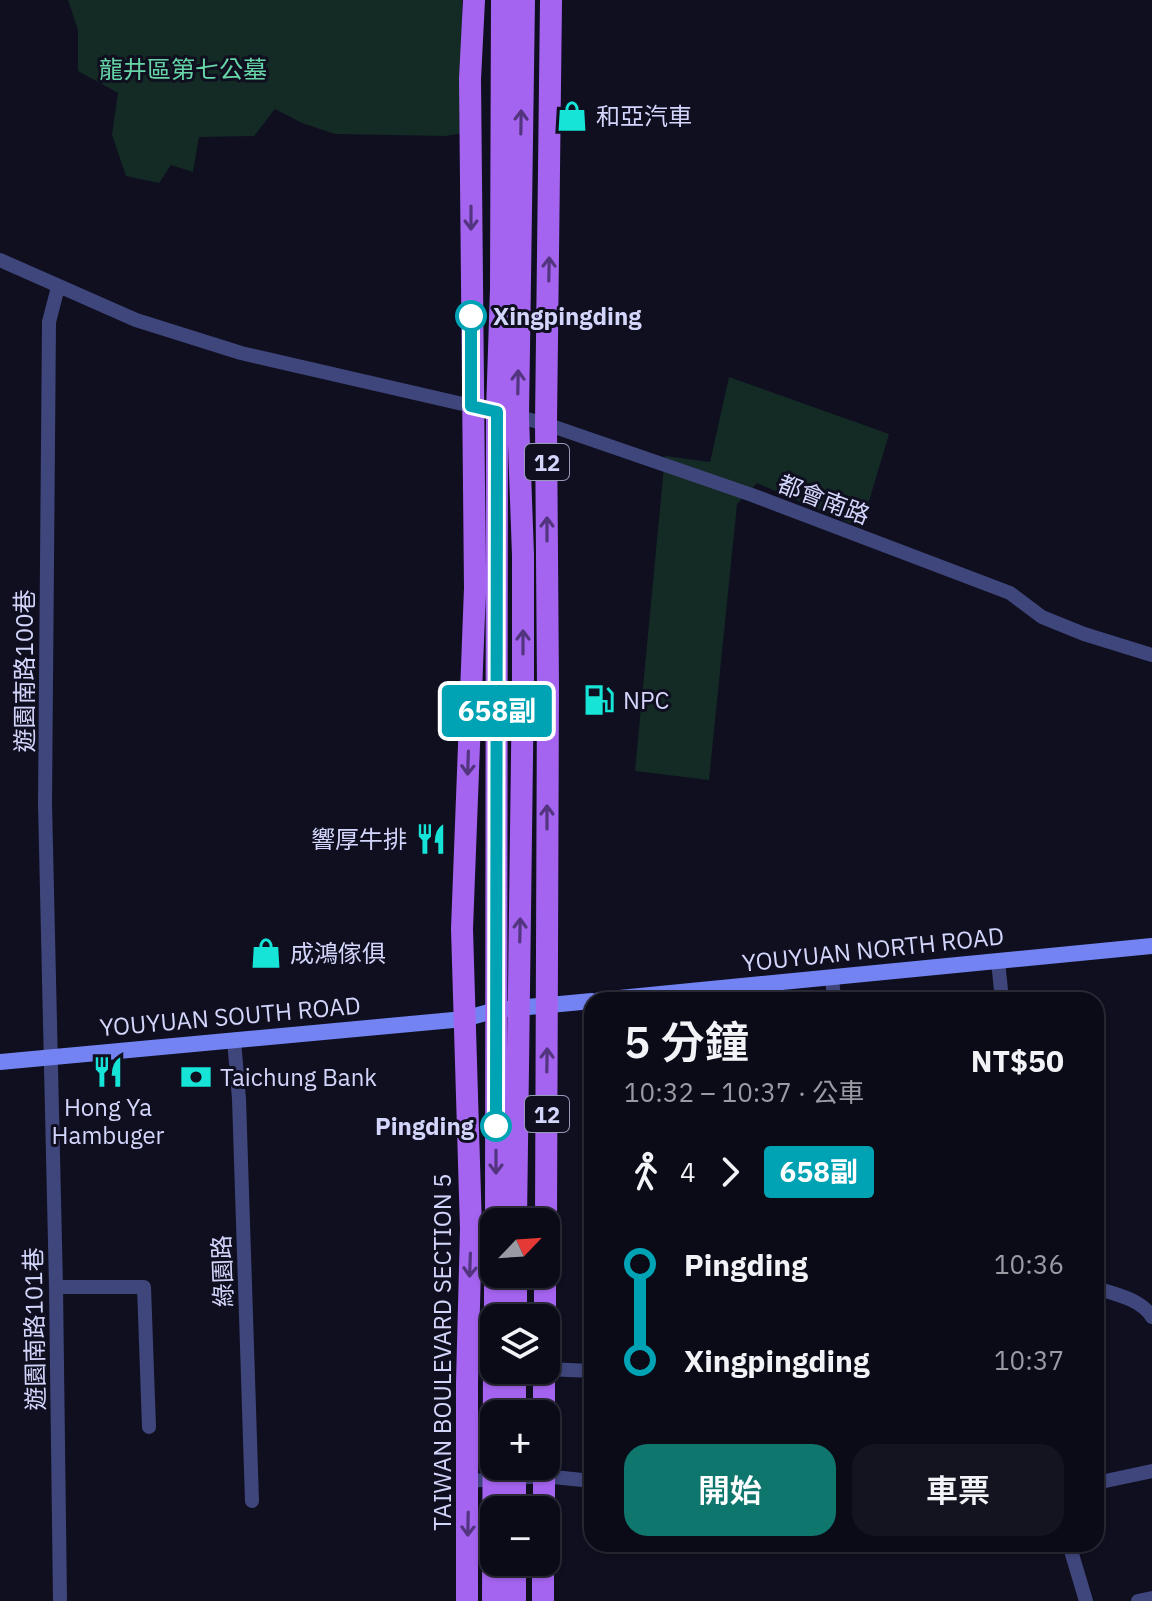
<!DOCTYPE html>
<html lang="zh-TW">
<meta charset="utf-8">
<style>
body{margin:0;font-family:"IBM Plex Sans","Noto Sans TC",sans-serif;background:#141421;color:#f1f3f6;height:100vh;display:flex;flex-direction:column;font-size:30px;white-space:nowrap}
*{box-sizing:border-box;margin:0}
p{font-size:26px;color:#9a9ba2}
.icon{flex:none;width:44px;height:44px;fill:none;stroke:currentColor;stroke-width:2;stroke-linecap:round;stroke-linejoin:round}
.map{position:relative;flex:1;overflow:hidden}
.details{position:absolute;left:584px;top:992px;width:520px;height:560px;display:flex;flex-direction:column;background:#0b0b18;border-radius:24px;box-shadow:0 2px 6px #0004,0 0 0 2px #2b2b37}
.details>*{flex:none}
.badge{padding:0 16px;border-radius:6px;font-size:28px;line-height:52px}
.needle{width:52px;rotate:65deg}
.controls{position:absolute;left:480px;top:1208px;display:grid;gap:16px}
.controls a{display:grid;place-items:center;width:80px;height:80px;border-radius:16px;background:#0b0b18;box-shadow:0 2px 6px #0004,0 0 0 2px #2b2b37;font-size:40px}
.map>.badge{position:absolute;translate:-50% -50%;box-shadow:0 0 0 4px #fff}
.legs{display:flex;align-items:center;gap:12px;height:88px;padding:0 40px;font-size:26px}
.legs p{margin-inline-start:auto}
.overview{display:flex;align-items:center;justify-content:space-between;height:136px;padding:0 40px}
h1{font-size:44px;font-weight:600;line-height:60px}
.cta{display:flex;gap:16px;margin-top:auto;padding:16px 40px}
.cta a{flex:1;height:92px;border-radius:24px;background:#0f766e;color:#fff;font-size:32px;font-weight:600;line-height:92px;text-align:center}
.cta a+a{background:#141421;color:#f1f3f6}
ul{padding:0 40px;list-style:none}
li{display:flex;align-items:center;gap:28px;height:96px;font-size:30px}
li i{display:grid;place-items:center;width:12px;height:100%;margin:0 10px;background:currentColor}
li i::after{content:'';width:20px;height:20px;margin:-10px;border:6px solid;border-radius:50%;background:#0b0b18}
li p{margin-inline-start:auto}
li:first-child i{background:linear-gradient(#0000 50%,currentColor 0)}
li:last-child i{background:linear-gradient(currentColor 50%,#0000 0)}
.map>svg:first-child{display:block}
</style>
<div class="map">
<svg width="1152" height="1601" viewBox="0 0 1152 1601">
<rect width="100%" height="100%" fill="#0f0f20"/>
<path fill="#132a25" d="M68 0H462L463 133 446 136 335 134 302 123 275 109 254 136 199 137 193 172 171 165 159 183 126 176 112 135 118 93 78 71V30Z
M729 377 889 434 861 528 757 483 737 504 709 780 635 771 665 456 710 462Z"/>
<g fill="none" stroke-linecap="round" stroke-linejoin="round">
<path stroke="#3f467b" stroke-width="14" d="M0 260 136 320 241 353 480 408
M58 287 49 322 45 803 56 1287 60 1601
M512 415 546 424 752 495 1010 593 1042 617 1084 634 1152 655
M998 961 1002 1000
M832 977 834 1000
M234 1040 239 1099 252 1501
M56 1287H144L149 1427
M1096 1288C1115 1294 1141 1299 1152 1317
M546 1369 592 1371
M468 1481 544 1476 592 1481
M1096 1483 1152 1471
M1069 1544 1086 1601
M1138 1601 1152 1598"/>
<path stroke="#7384f2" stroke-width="16" d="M599 1000 1152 946
M0 1062 464 1019 496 1010 592 1001"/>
<path stroke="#a564f0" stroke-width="22" d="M496 1222 497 412 501 288 502 0
M516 1222 523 679V555L518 417 524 0
M546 1222 548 686 546 424 551 0
M495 1318V1274
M516 1318V1274
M545 1318V1274
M544 1370V1414
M515 1414V1370
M515 1466V1510
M544 1510V1466
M515 1562V1601
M543 1562V1601
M467 1601V1382L471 1229 462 929 475 588 470 79 474 0
M493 1601 494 1364"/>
</g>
<defs><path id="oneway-shaft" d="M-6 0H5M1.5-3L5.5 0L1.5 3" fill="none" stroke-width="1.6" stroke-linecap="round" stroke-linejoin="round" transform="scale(2)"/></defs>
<g stroke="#52357e">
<use href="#oneway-shaft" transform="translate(521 122) rotate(-89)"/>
<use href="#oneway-shaft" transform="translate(471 218) rotate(90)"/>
<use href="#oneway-shaft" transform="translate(549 269) rotate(-89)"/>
<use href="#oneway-shaft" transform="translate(518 382) rotate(-89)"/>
<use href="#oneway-shaft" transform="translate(547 529) rotate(-90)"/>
<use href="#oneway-shaft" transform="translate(523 642) rotate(-90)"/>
<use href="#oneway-shaft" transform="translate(468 763) rotate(92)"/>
<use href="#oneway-shaft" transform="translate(547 817) rotate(-90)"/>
<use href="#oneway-shaft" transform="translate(520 930) rotate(-89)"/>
<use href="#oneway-shaft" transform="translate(547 1060) rotate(-89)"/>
<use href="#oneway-shaft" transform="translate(496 1162) rotate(90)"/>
<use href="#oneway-shaft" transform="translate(470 1265) rotate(92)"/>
<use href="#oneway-shaft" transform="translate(468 1524) rotate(91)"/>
</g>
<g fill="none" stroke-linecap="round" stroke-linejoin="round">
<defs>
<path id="line-1" d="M471 316V406L497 412 496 1126"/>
</defs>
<use href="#line-1" stroke="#fff" stroke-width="18"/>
<use href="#line-1" stroke="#00a3b4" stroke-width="12"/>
</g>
<defs>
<symbol id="shop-bare" viewBox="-9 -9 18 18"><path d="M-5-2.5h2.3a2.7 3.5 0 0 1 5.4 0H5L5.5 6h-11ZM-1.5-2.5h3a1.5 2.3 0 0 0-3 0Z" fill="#15e4d7" stroke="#0f0f20" stroke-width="2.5" paint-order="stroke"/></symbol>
<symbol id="fuel-bare" viewBox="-9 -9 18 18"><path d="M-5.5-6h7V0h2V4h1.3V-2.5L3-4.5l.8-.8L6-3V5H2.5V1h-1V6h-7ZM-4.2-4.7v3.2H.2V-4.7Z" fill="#15e4d7" stroke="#0f0f20" stroke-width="2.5" paint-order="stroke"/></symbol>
<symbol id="restaurant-bare" viewBox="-9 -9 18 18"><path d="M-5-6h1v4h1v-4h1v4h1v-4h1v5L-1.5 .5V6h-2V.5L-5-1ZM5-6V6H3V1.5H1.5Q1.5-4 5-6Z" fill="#15e4d7" stroke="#0f0f20" stroke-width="2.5" paint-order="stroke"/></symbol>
<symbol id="bank-bare" viewBox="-9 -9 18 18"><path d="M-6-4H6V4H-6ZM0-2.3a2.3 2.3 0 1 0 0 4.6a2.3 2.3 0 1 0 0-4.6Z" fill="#15e4d7" stroke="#0f0f20" stroke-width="2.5" paint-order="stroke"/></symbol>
</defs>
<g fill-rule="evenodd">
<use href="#shop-bare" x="550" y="94" width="44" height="44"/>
<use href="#fuel-bare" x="577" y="678" width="44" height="44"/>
<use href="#restaurant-bare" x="409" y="817" width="44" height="44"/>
<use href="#shop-bare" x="244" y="931" width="44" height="44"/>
<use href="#restaurant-bare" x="86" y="1050" width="44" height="44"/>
<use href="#bank-bare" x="174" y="1055" width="44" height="44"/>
</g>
<g fill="#fff" stroke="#00a3b4" stroke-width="4">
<circle cx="471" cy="316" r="14"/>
<circle cx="496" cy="1126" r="14"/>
</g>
<g text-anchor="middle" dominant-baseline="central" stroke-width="6" stroke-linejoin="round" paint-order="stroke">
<g fill="#0f0f20" stroke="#989ab9" stroke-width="2">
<rect x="525" y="444" width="44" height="36" rx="6"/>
<rect x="525" y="1096" width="44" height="36" rx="6"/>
</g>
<g font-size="22" font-weight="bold" fill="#d3d5fb">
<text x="547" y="462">12</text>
<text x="547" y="1114">12</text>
</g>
<g font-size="24" fill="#66d4a6" stroke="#0f0f20">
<text x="183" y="69">龍井區第七公墓</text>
</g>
<g font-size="24" fill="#d3d5fb" stroke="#0f0f20" text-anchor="start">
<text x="596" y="116">和亞汽車</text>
<text x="623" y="700">NPC</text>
<text x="407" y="839" text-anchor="end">響厚牛排</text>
<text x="290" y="953">成鴻傢俱</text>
<text x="220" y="1077">Taichung Bank</text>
<text x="108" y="1107" text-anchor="middle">Hong Ya<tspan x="108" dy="28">Hambuger</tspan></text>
</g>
<g font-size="24" font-weight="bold" fill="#d3d5fb" stroke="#0f0f20" text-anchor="start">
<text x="493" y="316">Xingpingding</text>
<text x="474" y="1126" text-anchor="end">Pingding</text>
</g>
<g font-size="24" fill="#d3d5fb" stroke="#0f0f20">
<text transform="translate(824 499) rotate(21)">都會南路</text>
<text transform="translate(24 671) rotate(-90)">遊園南路100巷</text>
<text transform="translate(873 949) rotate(-6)">YOUYUAN NORTH ROAD</text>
<text transform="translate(230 1016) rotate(-5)">YOUYUAN SOUTH ROAD</text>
<text transform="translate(222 1271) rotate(-92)">綠園路</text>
<text transform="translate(34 1329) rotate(-91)">遊園南路101巷</text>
<text transform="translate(442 1352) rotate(-90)">TAIWAN BOULEVARD SECTION 5</text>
</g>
</g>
</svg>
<div class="controls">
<a><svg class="needle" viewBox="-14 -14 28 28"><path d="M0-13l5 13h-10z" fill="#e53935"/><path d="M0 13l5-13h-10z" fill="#9a9ba2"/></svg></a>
<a><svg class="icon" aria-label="layers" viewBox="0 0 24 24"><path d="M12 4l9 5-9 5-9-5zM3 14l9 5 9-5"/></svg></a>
<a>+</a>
<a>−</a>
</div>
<b class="badge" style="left:497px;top:711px;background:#00a3b4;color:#fff">658副</b>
<section class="details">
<div class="overview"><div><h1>5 分鐘</h1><p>10:32 – 10:37 · 公車</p></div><b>NT$50</b></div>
<div class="legs"><svg class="icon" aria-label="walk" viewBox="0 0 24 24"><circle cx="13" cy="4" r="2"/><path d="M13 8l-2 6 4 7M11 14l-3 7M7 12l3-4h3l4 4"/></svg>4<svg class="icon" aria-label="forward" viewBox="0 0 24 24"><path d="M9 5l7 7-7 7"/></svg><b class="badge" style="background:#00a3b4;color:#fff">658副</b></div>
<ul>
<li><i style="color:#00a3b4"></i><b>Pingding</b><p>10:36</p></li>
<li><i style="color:#00a3b4"></i><b>Xingpingding</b><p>10:37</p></li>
</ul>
<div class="cta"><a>開始</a><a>車票</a></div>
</section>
</div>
